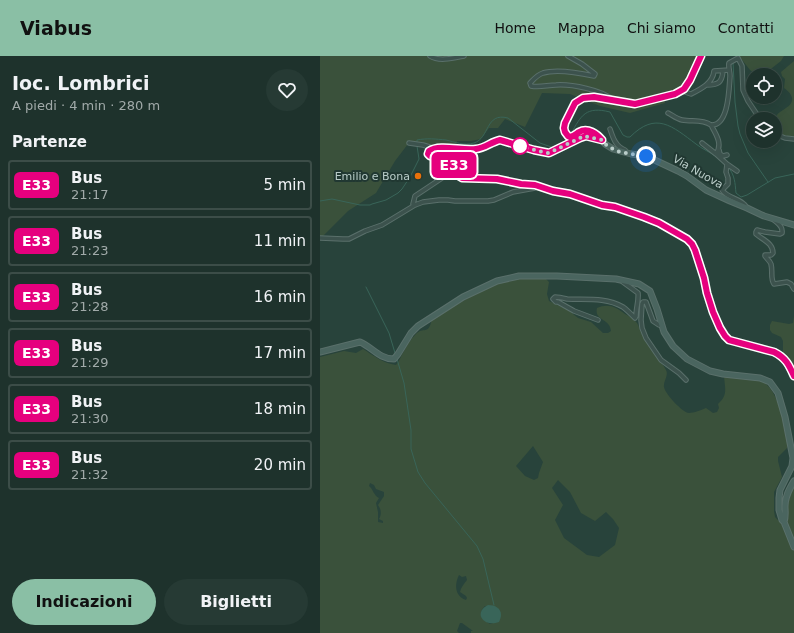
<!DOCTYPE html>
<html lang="it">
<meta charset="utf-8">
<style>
body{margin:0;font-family:"DejaVu Sans",sans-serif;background:#263a34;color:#f1f3f6;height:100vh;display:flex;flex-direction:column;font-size:15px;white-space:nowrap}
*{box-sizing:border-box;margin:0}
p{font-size:13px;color:#a1aaa9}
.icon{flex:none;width:22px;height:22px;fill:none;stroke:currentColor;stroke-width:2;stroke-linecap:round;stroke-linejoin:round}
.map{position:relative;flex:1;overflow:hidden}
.sheet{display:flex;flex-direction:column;background:#1e322c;width:320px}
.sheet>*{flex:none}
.badge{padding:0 8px;border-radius:6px;font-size:14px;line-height:26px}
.buttons{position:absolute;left:426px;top:12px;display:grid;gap:8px}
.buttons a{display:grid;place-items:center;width:36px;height:36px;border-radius:50%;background:#1e322c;box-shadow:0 4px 16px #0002,0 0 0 1px #3c4d48;font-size:20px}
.you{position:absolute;width:20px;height:20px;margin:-10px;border:3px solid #fff;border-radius:50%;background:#1a73e8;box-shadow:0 0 0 6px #1a73e833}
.map>.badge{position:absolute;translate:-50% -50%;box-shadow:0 0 0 2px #fff}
h2{padding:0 12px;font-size:15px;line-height:36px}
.round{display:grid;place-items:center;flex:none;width:42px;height:42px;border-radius:21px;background:#263a34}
.overview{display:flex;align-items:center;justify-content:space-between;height:68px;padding:0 12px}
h1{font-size:19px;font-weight:700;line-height:30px}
.primary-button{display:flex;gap:8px;margin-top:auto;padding:8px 12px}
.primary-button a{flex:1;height:46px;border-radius:24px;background:#8abfa5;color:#111;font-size:16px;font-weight:700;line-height:46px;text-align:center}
.primary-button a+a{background:#263a34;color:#f1f3f6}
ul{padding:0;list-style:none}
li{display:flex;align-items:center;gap:12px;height:50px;margin:0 8px 6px;padding:0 4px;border:2px solid #3c4d48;border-radius:4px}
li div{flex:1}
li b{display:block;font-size:15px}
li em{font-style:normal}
li .badge{min-width:44px;font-weight:700;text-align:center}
header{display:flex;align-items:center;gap:24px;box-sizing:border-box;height:56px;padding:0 20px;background:#8abfa5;color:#111}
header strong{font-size:19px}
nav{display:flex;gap:22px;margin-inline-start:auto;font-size:14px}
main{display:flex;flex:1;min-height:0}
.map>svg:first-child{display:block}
</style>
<header>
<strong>Viabus</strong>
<nav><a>Home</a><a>Mappa</a><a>Chi siamo</a><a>Contatti</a></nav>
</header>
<main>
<section class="sheet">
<div class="overview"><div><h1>Ioc. Lombrici</h1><p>A piedi · 4 min · 280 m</p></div><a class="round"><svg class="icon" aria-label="heart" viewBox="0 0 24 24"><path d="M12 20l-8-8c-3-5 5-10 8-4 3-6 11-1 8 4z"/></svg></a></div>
<h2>Partenze</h2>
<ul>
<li><span class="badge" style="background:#e6007e;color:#fff">E33</span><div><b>Bus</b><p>21:17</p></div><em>5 min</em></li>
<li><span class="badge" style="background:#e6007e;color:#fff">E33</span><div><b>Bus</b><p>21:23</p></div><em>11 min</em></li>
<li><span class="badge" style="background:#e6007e;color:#fff">E33</span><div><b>Bus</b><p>21:28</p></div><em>16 min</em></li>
<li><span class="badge" style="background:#e6007e;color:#fff">E33</span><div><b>Bus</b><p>21:29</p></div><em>17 min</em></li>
<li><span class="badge" style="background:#e6007e;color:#fff">E33</span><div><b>Bus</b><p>21:30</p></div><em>18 min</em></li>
<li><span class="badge" style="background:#e6007e;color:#fff">E33</span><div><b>Bus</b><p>21:32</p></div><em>20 min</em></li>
</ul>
<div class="primary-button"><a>Indicazioni</a><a>Biglietti</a></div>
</section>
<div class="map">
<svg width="474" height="577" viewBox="0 0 474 577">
<rect width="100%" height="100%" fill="#28433b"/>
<path fill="#3a513b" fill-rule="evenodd" d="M0 0H379L367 26 354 38H345V47L310 57 280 50 250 38 222 37 205 71 185 63 178 72H169L161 83 151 85H137L136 96 120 100 109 90 88 88 75 105 56 137 28 155 0 183Z
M419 0H464L461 5 443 19H437L430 14Z
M474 5V81C466 80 455 79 455 69 455 67 454 65 455 63 457 54 470 53 472 45 473 39 468 35 464 32L465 23 462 20 461 16Z
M212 222 226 223 229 226 227 238 229 245 248 254 258 262 271 266 283 277H288L291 275C290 262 274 265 277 252 288 247 296 251 305 258 309 260 314 263 317 267 319 270 320 275 322 278 326 285 330 292 335 299 338 304 343 308 346 314 349 320 343 325 344 331 345 338 363 357 369 357 374 357 381 354 386 352L393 357 397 356 399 352 398 348C408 339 405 333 404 320 416 321 429 320 441 325 459 332 464 370 468 388L467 392 458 401V405L462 421 454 436V455L455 461 462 468 467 466 468 449 470 438 474 428V577H151V575H153L142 567H140L137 575 139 577H0V301L24 295 36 297 43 293C54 300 63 307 76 309 80 304 81 300 84 295 87 289 91 283 95 279 104 269 108 281 112 263 134 251 155 236 178 227 189 223 201 222 212 222ZM213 390 223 406 219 417 218 422 214 424 205 420 196 410ZM238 424 250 436 261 457 275 465 286 456 293 463 299 472 295 489 279 501 267 499 244 482 235 464 243 449 232 432ZM50 427 54 429 56 433 64 436V440L58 449C61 453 62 458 59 463L63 465V467L58 466V456L56 447 59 442C54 440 53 433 49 430ZM139 519 142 521 146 520 147 524C144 528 141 531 140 536L146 540 147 542 146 544C135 540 134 529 139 519ZM165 550 180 554V557L173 567 170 568C162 563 157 558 165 550Z
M474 260V313L463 298V285L461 281 452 277 450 274V269L452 265 469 268 473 267Z"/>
<path fill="#396559" d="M168 549C175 549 181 552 181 559 181 561 180 564 179 566 163 572 153 556 168 549Z"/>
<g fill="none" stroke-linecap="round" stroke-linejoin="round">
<path stroke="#396559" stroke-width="1" d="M413 6 415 46 418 70 420 78 428 97 448 126
M251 78C261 59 266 50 290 56L303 79 307 81H310C336 55 352 70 376 88 382 93 390 96 397 101
M97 87V84C107 82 116 83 126 84 135 86 144 90 154 87 170 82 165 56 188 62L220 87 234 92
M408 111C415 119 415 127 416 137L421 141 427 139 455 122 474 118
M0 145 12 143 40 149H50L52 148 66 144 78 137 82 133 90 121 99 103 97 90
M46 231 69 277 75 297
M77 303 84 327 91 374V393L98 416 105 427 157 490 163 503 174 549"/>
<defs>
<path id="street" d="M110 0C119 6 134 2 144 0
M248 0 262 8 275 18 274 20C260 17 236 13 223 17 217 19 214 23 210 27L211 30C219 32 228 29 236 29 251 28 283 34 293 44
M386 29C398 29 402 27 403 15
M362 35 371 38C381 33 393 27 394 15L409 14
M348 57C352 59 357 63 362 64 372 66 382 63 391 69 409 70 409 32 410 20 410 15 408 11 409 7L418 2 422 10 423 34 428 45 436 57 443 63
M391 69C396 78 403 88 396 98L407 108 406 116 408 122V128L402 134C408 143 422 142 427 152
M290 73C293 82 296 91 305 94
M455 78 465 82 474 83
M89 87 103 89 113 92
M382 87 396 98
M399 94 400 98 403 100 407 99
M407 108 417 115
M95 149 93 148 95 140 122 122
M453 163C458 168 463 170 462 177L460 178 445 176 437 174 436 176V178C443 184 453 187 453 197L451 199H445V200C447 203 450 205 451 208 453 216 450 222 454 228L467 226 471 228 474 233
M0 182 23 183H29L45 175 62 169 95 149 103 146 119 144H128L135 145H168L174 144 193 136 215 132V129
M278 264 254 255 238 246H236L233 243 235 241C239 241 243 242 247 243 266 244 285 241 303 251 307 254 311 258 315 262L316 260C316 252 319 244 318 237L303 226
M342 269H339L333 265 326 246H323L322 248 321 264 322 272 326 282 341 304 359 317 366 324"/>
<path id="secondary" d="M381 0 369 24 363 33 355 38 315 48 273 41 263 42 255 47 245 67V76L246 78 250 81 261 75 272 76 276 78 285 88 293 93 311 98 326 100 358 115 367 120 386 134 410 145 427 152 444 160 474 169
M282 84 264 80 229 97 214 94 180 84C171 86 165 92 156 93 142 95 120 88 109 95L108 98 110 99 129 103 132 105 137 119 142 122 177 123 201 128 215 129 233 135 250 138 282 149 295 151 324 161 339 167 367 183 372 188 375 193 384 222 387 237 393 256 400 272 405 280 409 284 420 287 454 296 461 299 465 304 474 320
M0 296 40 286C52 291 59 303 74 303L78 298 91 277 98 270 143 241 177 225 199 220H237L296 223 319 228 330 235 337 253 344 276 353 290 367 303 390 315 403 318 440 322 450 326 458 337 465 361 473 402 472 410 460 434 459 442V454L462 464 464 466C466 460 465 456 465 450 465 440 470 432 474 425
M464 466 474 491"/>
</defs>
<use href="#street" stroke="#5a706b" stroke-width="5.5"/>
<use href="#secondary" stroke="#5a706b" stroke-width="7"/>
<use href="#street" stroke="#3c524d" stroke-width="3.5"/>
<use href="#secondary" stroke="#4a655f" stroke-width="5"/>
</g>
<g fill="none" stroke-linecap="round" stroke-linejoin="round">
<defs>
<path id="line" d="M381 0 370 24 364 33 355 38 315 48 274 41 263 42 255 47 245 67 244 72 245 76 248 80 250 81C254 80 256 78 259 76 268 71 277 78 282 84L266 80 260 82 229 97 214 94 180 84C171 86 165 92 156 93 142 95 120 88 109 95L108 98 110 100 129 103 132 105 137 119 142 122 177 123 201 128 215 129 233 135 250 138 282 149 295 151 324 161 339 167 367 183 372 188 375 194 384 222 387 237 393 256 400 272 405 280 409 284 454 296C466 302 469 309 474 320"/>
</defs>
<use href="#line" stroke="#fff" stroke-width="9"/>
<use href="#line" stroke="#e6007e" stroke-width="6"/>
<path stroke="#b9ccc8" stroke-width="4" stroke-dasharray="0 7.2" d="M200 90 226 97H229L260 82 264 80 282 84 285 88 293 93 297 95 311 98 326 100"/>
</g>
<circle fill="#fff" stroke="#e6007e" stroke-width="2" cx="200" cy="90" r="8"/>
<circle fill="#e8710a" stroke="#213832" stroke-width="1.5" cx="98" cy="120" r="4"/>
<g text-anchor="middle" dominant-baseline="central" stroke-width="4" stroke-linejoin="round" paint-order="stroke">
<g font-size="11" fill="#b9ccc8" stroke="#213832">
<text transform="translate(378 116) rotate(30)">Via Nuova</text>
</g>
<g font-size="11" fill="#b9ccc8" stroke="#213832" text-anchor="end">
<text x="90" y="120">Emilio e Bona</text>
</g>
</g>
</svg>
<div class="buttons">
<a><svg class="icon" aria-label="locate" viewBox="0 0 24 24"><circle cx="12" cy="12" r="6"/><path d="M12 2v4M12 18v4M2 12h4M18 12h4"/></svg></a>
<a><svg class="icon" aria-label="layers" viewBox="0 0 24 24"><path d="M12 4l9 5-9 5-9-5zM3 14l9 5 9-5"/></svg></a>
</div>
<div class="you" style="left:326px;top:100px"></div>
<b class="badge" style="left:134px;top:109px;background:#e6007e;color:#fff">E33</b>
</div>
</main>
